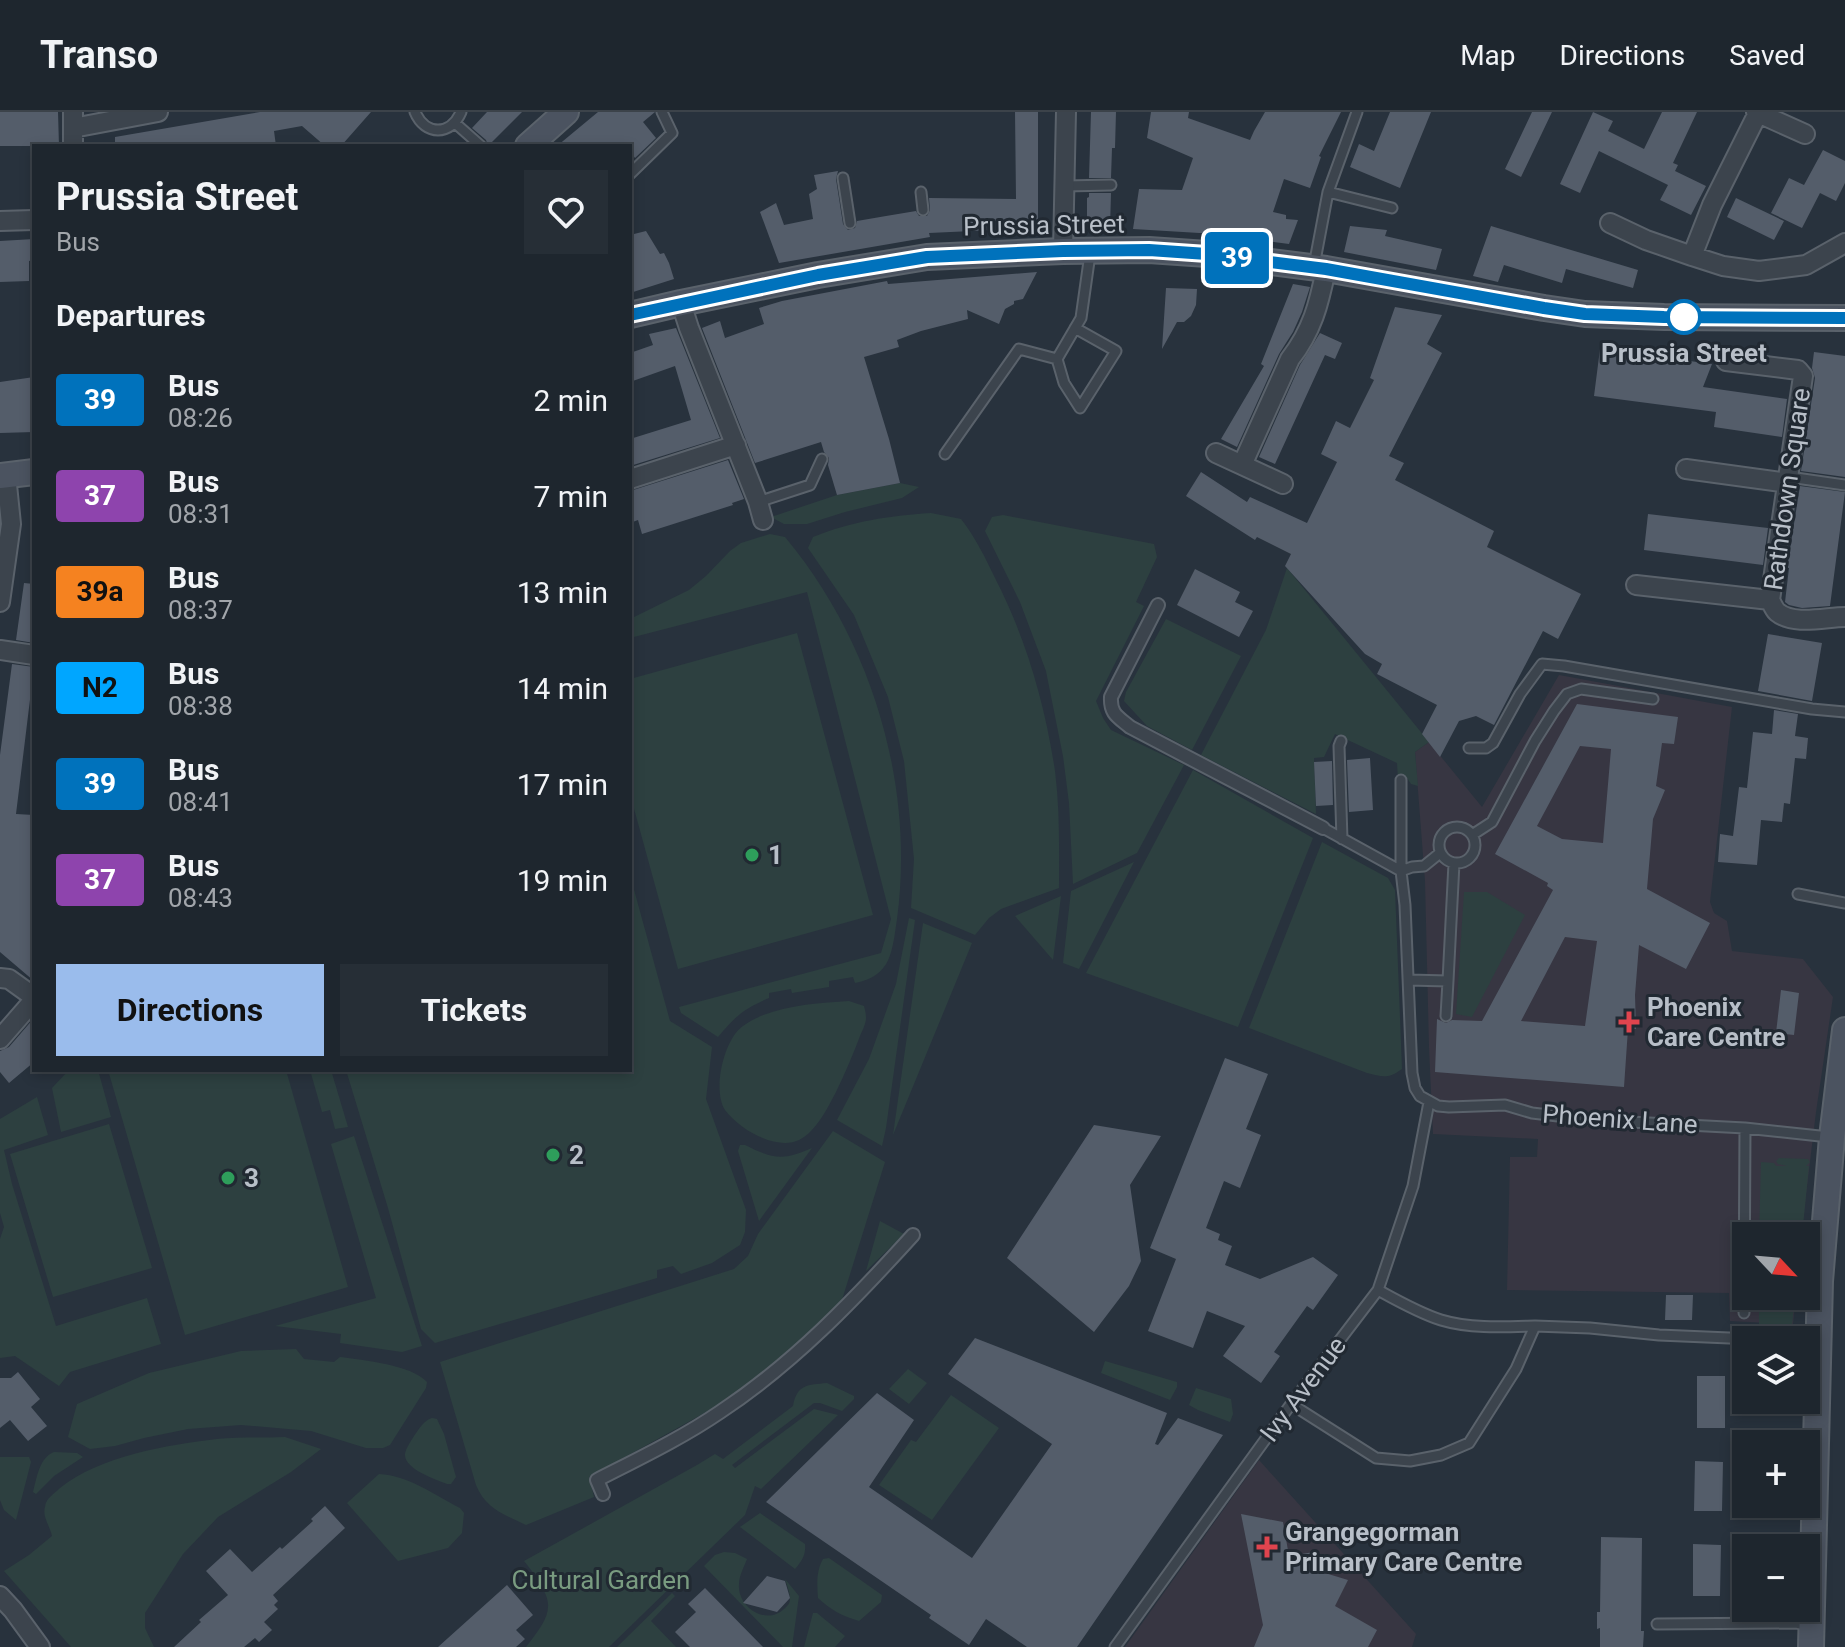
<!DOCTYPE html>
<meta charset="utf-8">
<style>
body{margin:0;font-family:Roboto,sans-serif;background:#262e36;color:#f1f3f6;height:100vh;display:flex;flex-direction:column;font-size:30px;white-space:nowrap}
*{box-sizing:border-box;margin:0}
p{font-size:26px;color:#a1a5aa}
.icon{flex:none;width:44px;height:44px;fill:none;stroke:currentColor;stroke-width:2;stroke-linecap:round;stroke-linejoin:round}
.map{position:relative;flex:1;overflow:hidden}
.panel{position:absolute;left:32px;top:32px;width:600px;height:928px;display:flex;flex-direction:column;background:#1e262e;border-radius:0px;box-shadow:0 4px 12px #0003,0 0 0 2px #3c434a}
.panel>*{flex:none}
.badge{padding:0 16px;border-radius:6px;font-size:28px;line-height:52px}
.needle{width:52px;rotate:116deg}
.tools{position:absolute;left:1732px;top:1110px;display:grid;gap:16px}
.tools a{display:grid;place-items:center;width:88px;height:88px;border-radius:0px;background:#1e262e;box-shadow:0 4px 12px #0003,0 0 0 2px #3c434a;font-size:40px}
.map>.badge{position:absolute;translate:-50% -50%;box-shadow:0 0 0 4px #fff}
h2{padding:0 24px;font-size:30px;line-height:72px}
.round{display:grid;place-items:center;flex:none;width:84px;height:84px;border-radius:0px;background:#262e36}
.summary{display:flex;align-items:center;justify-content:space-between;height:136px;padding:0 24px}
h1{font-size:38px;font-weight:700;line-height:60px}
.button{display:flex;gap:16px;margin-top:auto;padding:16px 24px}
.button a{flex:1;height:92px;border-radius:0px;background:#9abcec;color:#111;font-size:32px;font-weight:700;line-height:92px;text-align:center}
.button a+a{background:#262e36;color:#f1f3f6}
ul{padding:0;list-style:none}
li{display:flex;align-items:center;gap:24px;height:96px;padding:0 24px}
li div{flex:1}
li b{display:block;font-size:30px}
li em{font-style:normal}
li .badge{min-width:88px;font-weight:700;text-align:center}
header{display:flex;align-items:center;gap:48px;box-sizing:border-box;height:112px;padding:0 40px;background:#1e262e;border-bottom:2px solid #3c434a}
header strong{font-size:38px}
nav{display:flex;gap:44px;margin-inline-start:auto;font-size:28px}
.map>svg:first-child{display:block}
</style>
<header>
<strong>Transo</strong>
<nav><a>Map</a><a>Directions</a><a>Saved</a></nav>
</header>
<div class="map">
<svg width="1845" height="1535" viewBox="0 0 1845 1535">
<rect width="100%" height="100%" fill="#28323d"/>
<path fill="#373642" d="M1559 563 1732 595 1710 790 1714 801 1727 809 1732 839 1803 847 1833 885 1816 1000 1801 1124H1746V1184H1796L1793 1212 1730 1209 1729 1181 1507 1178 1510 1045H1537L1538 1027 1433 1022 1429 936 1425 769 1415 640 1429 630 1482 695Z
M1259 1348 1416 1522 1412 1535H1125Z"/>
<path fill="#2d4040" d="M900 371 919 375 902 386 845 400 807 412H784L771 405 837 383Z
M931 401 961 407C975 425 985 445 995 466 1026 526 1045 592 1055 659 1060 698 1059 737 1059 776L1001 797 989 806 975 823 911 796 914 747 904 649 888 585 854 503 808 436 813 425C853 409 888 404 931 401Z
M1003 403 1154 432 1157 445 1136 490 1144 494 1096 589 1103 606 1111 618 1184 653 1137 741 1073 772 1069 691 1063 644 1046 559 1020 490 985 419 992 405Z
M770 422 785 425C872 529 915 673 897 807 892 839 892 864 855 871L853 865 829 869V875L792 881 791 877 769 881V886C743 897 736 904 718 925L681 901 679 895 881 841 891 807 807 480 630 526V507L689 478 706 464 730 439 741 431Z
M1287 456 1429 630 1415 640 1418 674 1411 672 1407 666 1398 667 1397 651 1335 622 1324 645 1314 646 1316 702 1201 643 1266 518Z
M1166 507 1241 544 1192 638 1147 614 1124 589 1126 580Z
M797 521 873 803 678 857 630 682V567Z
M1193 658 1313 726 1238 915 1086 861Z
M1322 730 1388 766 1395 778 1402 957C1388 967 1383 965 1367 961L1249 916Z
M1134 750 1079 857 1063 851 1071 779Z
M630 763 670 909 712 935 706 987 746 1098 745 1120 740 1133 712 1151 681 1162 673 1154 657 1158V1166L435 1231 421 1217 388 1096 346 958H630Z
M1464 780H1487L1525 803 1472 905 1456 902Z
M1061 784 1053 848 1015 804Z
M909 806 915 808 886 1016 882 1034 837 1008 869 947 896 872Z
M923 811 972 831 893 1023Z
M849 889 864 894C865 898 866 902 866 906 866 912 862 919 860 924 853 943 845 961 836 980 828 995 816 1020 799 1028 776 1039 739 1017 725 998 712 978 724 927 743 914 770 894 816 891 849 889Z
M69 958H98L111 1005 61 1020 52 976Z
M108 958H286L348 1175 185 1223Z
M310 958H331L348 1015 335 1017 330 998 322 1000Z
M37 985 48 1023 4 1038 12 1072 56 1214 147 1186 161 1232 70 1260 59 1274 15 1244 0 1246V1127L4 1115 0 1101V1007Z
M109 1012 152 1156 53 1185 10 1042Z
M833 1019 885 1050 841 1191 769 1256 719 1293 589 1365 594 1385 526 1413C503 1402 486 1397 476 1373L440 1250 734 1157 748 1144 758 1122Z
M354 1024 422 1234 402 1240 340 1231 341 1222 275 1214 376 1186 331 1032Z
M740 1033H745C773 1047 783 1049 812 1036L759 1109 738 1039Z
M1779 1046 1808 1047 1810 1050 1806 1054H1809L1802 1124H1759L1761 1050 1774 1051 1776 1054H1787L1778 1052 1776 1049Z
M880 1109 904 1122 866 1159Z
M1759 1184H1795L1792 1214 1759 1213Z
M296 1237 304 1247 334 1250 340 1245C363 1248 412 1253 427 1270L426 1276 390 1333 383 1336H366L311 1319 241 1313 188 1317 144 1326 115 1334 90 1337 68 1325 77 1292 149 1261 241 1239Z
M1105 1249 1177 1270V1275L1170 1288 1101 1261Z
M908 1257 927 1271 909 1292 889 1277Z
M827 1271 854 1284V1287L842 1299 820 1291H814L732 1353 735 1356 814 1297 838 1303 761 1377 755 1374 745 1403 609 1535H526C545 1510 561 1493 533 1465L535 1463 524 1449 697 1353 715 1342 723 1347 793 1294C797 1272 808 1273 827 1271Z
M1196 1276 1231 1287 1233 1302 1230 1310 1198 1298 1189 1293Z
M951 1283 999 1316 932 1408 879 1373 911 1328 916 1330Z
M432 1306 437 1307 444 1322 456 1365 451 1372H447C435 1367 404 1357 405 1342 406 1336 411 1329 414 1324 420 1316 423 1309 432 1306Z
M285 1325 321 1337 291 1360 218 1405 183 1442 145 1501V1516L154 1535H71L4 1459 29 1443 52 1424C50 1414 42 1405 45 1395 46 1386 54 1382 60 1376 100 1344 167 1333 217 1327 239 1325 262 1326 285 1325Z
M54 1340 77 1341 83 1345 54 1364 36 1382 33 1380C37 1366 39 1346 54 1340Z
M0 1345H29L31 1350 16 1408 4 1398 0 1388Z
M379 1362C408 1363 434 1383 460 1396L464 1401 462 1421 448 1436 398 1449 347 1391Z
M760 1401 805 1432C806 1443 802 1449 795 1457L740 1415Z
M724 1440 735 1441 747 1447C744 1455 739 1464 739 1472 737 1495 766 1514 784 1497 788 1493 790 1492 790 1486 790 1481 787 1473 785 1467L799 1484 792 1535H783L704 1454 715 1443Z
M829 1446 882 1483 881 1490 859 1509C842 1504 831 1498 818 1486 817 1473 816 1459 823 1447Z
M672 1481 675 1484 651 1509 676 1535H617Z
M813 1501H817L845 1524 835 1535H804Z"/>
<path fill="#545d6a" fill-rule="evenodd" d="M0 0H58L59 34H0Z
M260 0H371L341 34H325L302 14 274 19 276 34H115V25Z
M487 0H522L488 34 486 28 472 16Z
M598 0H655L643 10 656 26 635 46 630 40V34H557Z
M1015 0H1038V120H1016V117L929 121 930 125 779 151 760 100 776 91 784 113 813 107 809 82 817 77 814 63 838 59 836 67 843 112 848 118 855 116 857 109 886 104 916 99 919 104H927L930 98 929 86 1016 87Z
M1091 0H1116L1115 36H1112L1111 66H1089Z
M1151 0H1189L1188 6 1250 28 1254 19 1265 0H1341L1319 44 1321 45 1310 76 1284 67 1273 100 1286 103V107L1298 108 1289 132 1216 122 1133 117 1139 77 1182 78 1193 46 1147 26Z
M1390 0H1431L1400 76 1350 55 1359 32 1374 39Z
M1532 0H1552L1521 65 1505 57Z
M1593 0 1613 9 1608 19 1644 37 1662 0H1697L1673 51 1678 53 1675 59 1706 74 1691 103 1660 88 1668 73 1599 39 1580 81 1560 72Z
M1823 38 1845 49V71L1836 89 1820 81 1802 116 1771 101 1789 66 1804 73Z
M1089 81H1111L1110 116 1087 117V86L1089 85Z
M1736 86 1784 109 1774 128 1727 105Z
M1350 114 1387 118 1385 124 1442 137 1436 158 1344 140Z
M1491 114 1638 158 1633 176 1566 157 1562 171 1504 153 1498 170 1473 164Z
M646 119 660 142 664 141 669 151 674 167 630 181V123Z
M34 127V148L29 149V169L0 170V129Z
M1037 160 1023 187 1014 189V192L1005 197 999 212 967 198 968 207 921 219 897 228 899 235 864 245 889 327 900 371 837 383 828 353 829 346 824 340 821 330 755 351 702 216 720 209 725 226 764 212 759 196 782 189 887 169 888 172Z
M1293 172 1310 175 1302 200 1293 220 1279 242 1237 335 1221 327 1264 254 1261 252Z
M1166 176 1197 177 1196 193 1191 204 1184 210H1177L1162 237Z
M1395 195 1442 203 1427 232 1442 241 1389 344 1404 351 1395 368 1494 419 1487 435 1581 482 1558 527 1543 519 1494 613 1476 604 1459 609 1440 645 1422 622 1437 593 1377 562 1382 552 1365 542 1285 454 1291 442 1257 425 1255 428 1186 384 1201 360 1247 390 1250 385 1307 411 1337 350 1321 342 1336 309 1350 316 1374 268 1370 266Z
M676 216 720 326 630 354V327L691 308 675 254 630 270V241L653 233 649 222Z
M1320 221 1342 231 1335 247 1325 243 1275 352 1259 345 1300 253Z
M1600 237 1712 252 1703 275 1787 287 1782 325 1714 315 1716 300 1594 284Z
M1814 240 1845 244V365L1801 359 1815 266 1812 256Z
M34 265V320L0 321V270Z
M728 348 744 387 732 391 733 393 642 422 638 408 630 411V379Z
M1800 374 1845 380 1830 494 1802 496 1789 493 1785 490 1789 456H1787Z
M1648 402 1768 416 1763 453 1644 438Z
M1195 457 1240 480 1235 490 1253 499 1239 525 1177 493Z
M24 471 34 472V531L16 528Z
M1768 522 1822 531 1812 589 1758 579Z
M12 552 34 555 16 702 34 703V869L0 840V643Z
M1577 592 1678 605 1674 632 1662 631 1656 674 1665 678 1653 707 1647 777 1710 811 1686 857 1639 833 1635 883 1636 917H1628L1624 975 1435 960 1437 907 1446 911 1452 908 1482 909 1553 778 1547 774 1548 771 1495 742ZM1580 634 1611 637 1603 731 1562 727 1537 714ZM1565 825 1597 829 1585 914 1521 909Z
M1774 598 1798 602 1795 624 1808 626 1806 647 1795 646 1790 692 1784 691 1782 710 1761 708 1757 753 1718 750 1720 722 1733 724 1739 675 1747 676 1753 620 1772 622Z
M1370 646 1373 698 1349 700 1347 648Z
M1332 649 1333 693 1316 694 1314 650Z
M1781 878 1799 881 1794 923 1776 921Z
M34 906V950L9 971 0 960V939L9 935Z
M1225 946 1268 962 1246 1017 1261 1023 1240 1076 1224 1069 1206 1116 1220 1122 1218 1128 1232 1134 1225 1153 1260 1167 1313 1145 1338 1163 1313 1198 1307 1194 1274 1240 1280 1244 1261 1271 1223 1244 1245 1214 1207 1199 1193 1236 1148 1219 1176 1147 1150 1136Z
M1094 1013 1161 1024 1130 1073 1141 1149 1129 1174 1094 1220 1007 1146Z
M1666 1183H1693L1692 1208H1665Z
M975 1226 1167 1301 1155 1332 1158 1333 1178 1306 1223 1323 1077 1535H1027L986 1507 969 1533 929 1506 931 1503 766 1390 877 1281 914 1308 869 1375 972 1446 1052 1332 948 1262Z
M18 1260 40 1287 31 1295 47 1314 28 1329 10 1308 0 1316V1266H11Z
M1697 1264H1725V1316H1697Z
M1695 1349 1723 1350 1722 1399H1694Z
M325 1394 345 1416 273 1483 278 1489 274 1493 278 1497 264 1510 272 1518 259 1530 255 1526 244 1535H174L201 1510 199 1508 228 1483 206 1459 230 1437 252 1460 280 1435 282 1437 313 1409 311 1407Z
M1241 1402 1283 1410 1289 1444 1314 1440 1317 1451 1325 1461 1348 1468 1335 1494 1377 1518 1368 1535H1254L1263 1513Z
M1601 1425 1642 1426 1641 1519H1644L1643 1535H1600V1516L1597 1517V1500H1600Z
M1693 1432 1721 1433 1720 1484H1693Z
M767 1464 785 1469 790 1486 777 1500 743 1491Z
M507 1473 533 1503 516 1518 525 1527 516 1535H438Z
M705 1476 763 1535H690L675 1520 696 1500 688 1492Z"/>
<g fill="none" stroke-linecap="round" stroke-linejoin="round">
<defs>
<path id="service" d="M415 0C425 24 451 24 461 0
M455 11 481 34
M630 62 672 21 662 0
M843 66 850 111
M1065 74 1111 73
M921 80 923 98
M1328 80 1392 96
M1314 154 1328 80 1357 0
M1057 247 1064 271 1080 296 1116 239 1075 216
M945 342 1019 237 1057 247 1081 206 1090 142
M1789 365 1845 373
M758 390 810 373 822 347
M1341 629 1339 634 1342 727
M1469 636H1486L1493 631 1520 582 1542 552 1564 554 1812 597 1845 600
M1401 668V759L1412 755 1424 754 1440 741
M1439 733a18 18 0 1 1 36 0a18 18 0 1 1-36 0Z
M1323 716 1401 759 1405 793 1412 961 1415 976 1420 984 1438 994 1449 995 1505 993 1532 1001 1592 1008 1745 1016 1829 1025
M1472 723 1492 710 1535 629 1554 599 1567 582 1581 577 1653 587
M1798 782 1845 791
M1409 868 1448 869 1446 904
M1448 869 1454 751
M1378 1178C1398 1189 1419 1201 1441 1208 1471 1217 1504 1215 1535 1214
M1744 1201 1745 1016
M1800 1228H1802
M1291 1292 1376 1346 1410 1349 1441 1343 1469 1331 1516 1257 1535 1214 1590 1216 1659 1223 1776 1228
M1657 1512 1796 1511 1810 1514
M1115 1535 1291 1292 1378 1178 1413 1074 1429 990"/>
<path id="pedestrian" d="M1158 493 1111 585C1110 602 1118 605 1130 615L1323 716
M603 1382 597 1368C638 1347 682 1326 720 1300 794 1251 854 1188 913 1123"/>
<path id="minor" d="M73 0V34
M1756 0 1805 22
M73 16 158 0
M0 109 34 108
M1610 111 1646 128 1692 144 1723 154 1759 159 1806 153 1845 131
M1063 139 1066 0
M1692 144 1712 93 1758 1
M681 191 689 216 758 390 763 408
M1726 249 1798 258 1803 264 1770 488C1772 492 1774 497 1777 500 1794 514 1826 505 1845 505
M1216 341 1283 372
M1242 353 1290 247C1312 219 1319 192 1326 157
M1686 357 1788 371
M630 367 736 333
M1636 473 1770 488
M0 490 11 412 6 363
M0 538 34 543
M0 866 9 867 34 885
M0 927 34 888
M0 1484 13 1498 40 1535"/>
<path id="secondary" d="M528 34 566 0
M630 203 681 191 818 163 927 145 1063 139 1149 138 1207 142 1326 157 1544 196 1585 202 1664 205 1845 206
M0 364 34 360
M1811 1535 1820 1169 1832 1025 1845 918"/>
</defs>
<use href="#service" stroke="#5a626b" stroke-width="13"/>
<use href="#pedestrian" stroke="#5a626b" stroke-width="16"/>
<use href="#minor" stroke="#5a626b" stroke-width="22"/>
<use href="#secondary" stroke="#5a626b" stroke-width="28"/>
<use href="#service" stroke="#3c444d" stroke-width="9"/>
<use href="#pedestrian" stroke="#3c444d" stroke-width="12"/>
<use href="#minor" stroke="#3c444d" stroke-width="18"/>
<use href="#secondary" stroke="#4b5360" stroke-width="24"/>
</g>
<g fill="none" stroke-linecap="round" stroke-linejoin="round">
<defs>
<path id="line" d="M630 203 818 163 927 145 1063 139 1149 138 1207 142 1326 157 1544 196 1585 202 1664 205 1845 206"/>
</defs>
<use href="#line" stroke="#fff" stroke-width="18"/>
<use href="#line" stroke="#0072bc" stroke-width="12"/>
</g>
<circle fill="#fff" stroke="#0072bc" stroke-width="4" cx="1684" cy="205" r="16"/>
<g fill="#2e9e5b" stroke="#212932" stroke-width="3">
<circle cx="752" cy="743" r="8"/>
<circle cx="553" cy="1043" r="8"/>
<circle cx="228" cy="1066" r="8"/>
</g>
<g fill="#e0444e" stroke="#212932" stroke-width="3">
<path d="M1625 898h8v8h8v8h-8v8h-8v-8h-8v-8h8z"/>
<path d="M1263 1423h8v8h8v8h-8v8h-8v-8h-8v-8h8z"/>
</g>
<g text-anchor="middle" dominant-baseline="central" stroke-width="6" stroke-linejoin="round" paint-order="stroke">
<g font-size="26" fill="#b8bfc8" stroke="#212932">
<text transform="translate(1044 113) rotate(-1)">Prussia Street</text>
<text transform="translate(1787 377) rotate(-82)">Rathdown Square</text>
<text transform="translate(1620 1007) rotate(4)">Phoenix Lane</text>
<text transform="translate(1303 1277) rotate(-53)">Ivy Avenue</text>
</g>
<g font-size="26" font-weight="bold" fill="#b8bfc8" stroke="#212932">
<text x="1684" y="241">Prussia Street</text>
</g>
<g font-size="26" font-weight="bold" fill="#b8bfc8" stroke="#212932" text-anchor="start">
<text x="768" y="743">1</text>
<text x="1647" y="895">Phoenix<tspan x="1647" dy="30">Care Centre</tspan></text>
<text x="569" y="1043">2</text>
<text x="244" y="1066">3</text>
<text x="1285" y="1420">Grangegorman<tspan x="1285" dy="30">Primary Care Centre</tspan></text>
</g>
<g font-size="26" fill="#799b80" stroke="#212932">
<text x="601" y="1468">Cultural Garden</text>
</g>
</g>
</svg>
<div class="tools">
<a><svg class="needle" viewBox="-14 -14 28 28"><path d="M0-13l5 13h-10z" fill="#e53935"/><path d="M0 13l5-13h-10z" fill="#a1a5aa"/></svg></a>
<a><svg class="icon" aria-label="layers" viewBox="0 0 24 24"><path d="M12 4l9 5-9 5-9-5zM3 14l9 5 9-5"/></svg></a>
<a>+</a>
<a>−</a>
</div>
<b class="badge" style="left:1237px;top:146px;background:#0072bc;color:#fff">39</b>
<section class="panel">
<div class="summary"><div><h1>Prussia Street</h1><p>Bus</p></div><a class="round"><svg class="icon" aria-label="heart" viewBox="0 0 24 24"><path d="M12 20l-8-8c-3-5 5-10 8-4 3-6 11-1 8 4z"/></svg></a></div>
<h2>Departures</h2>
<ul>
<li><span class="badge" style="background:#0072bc;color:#fff">39</span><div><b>Bus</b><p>08:26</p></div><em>2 min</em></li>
<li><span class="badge" style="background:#8e44ad;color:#fff">37</span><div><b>Bus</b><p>08:31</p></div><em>7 min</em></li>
<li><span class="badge" style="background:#f58220;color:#111">39a</span><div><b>Bus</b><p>08:37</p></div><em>13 min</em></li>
<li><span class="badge" style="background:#00a6ff;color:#111">N2</span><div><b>Bus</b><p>08:38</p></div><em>14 min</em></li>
<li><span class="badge" style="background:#0072bc;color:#fff">39</span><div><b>Bus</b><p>08:41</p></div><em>17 min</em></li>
<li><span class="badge" style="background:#8e44ad;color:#fff">37</span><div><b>Bus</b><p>08:43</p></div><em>19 min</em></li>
</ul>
<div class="button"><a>Directions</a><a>Tickets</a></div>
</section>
</div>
